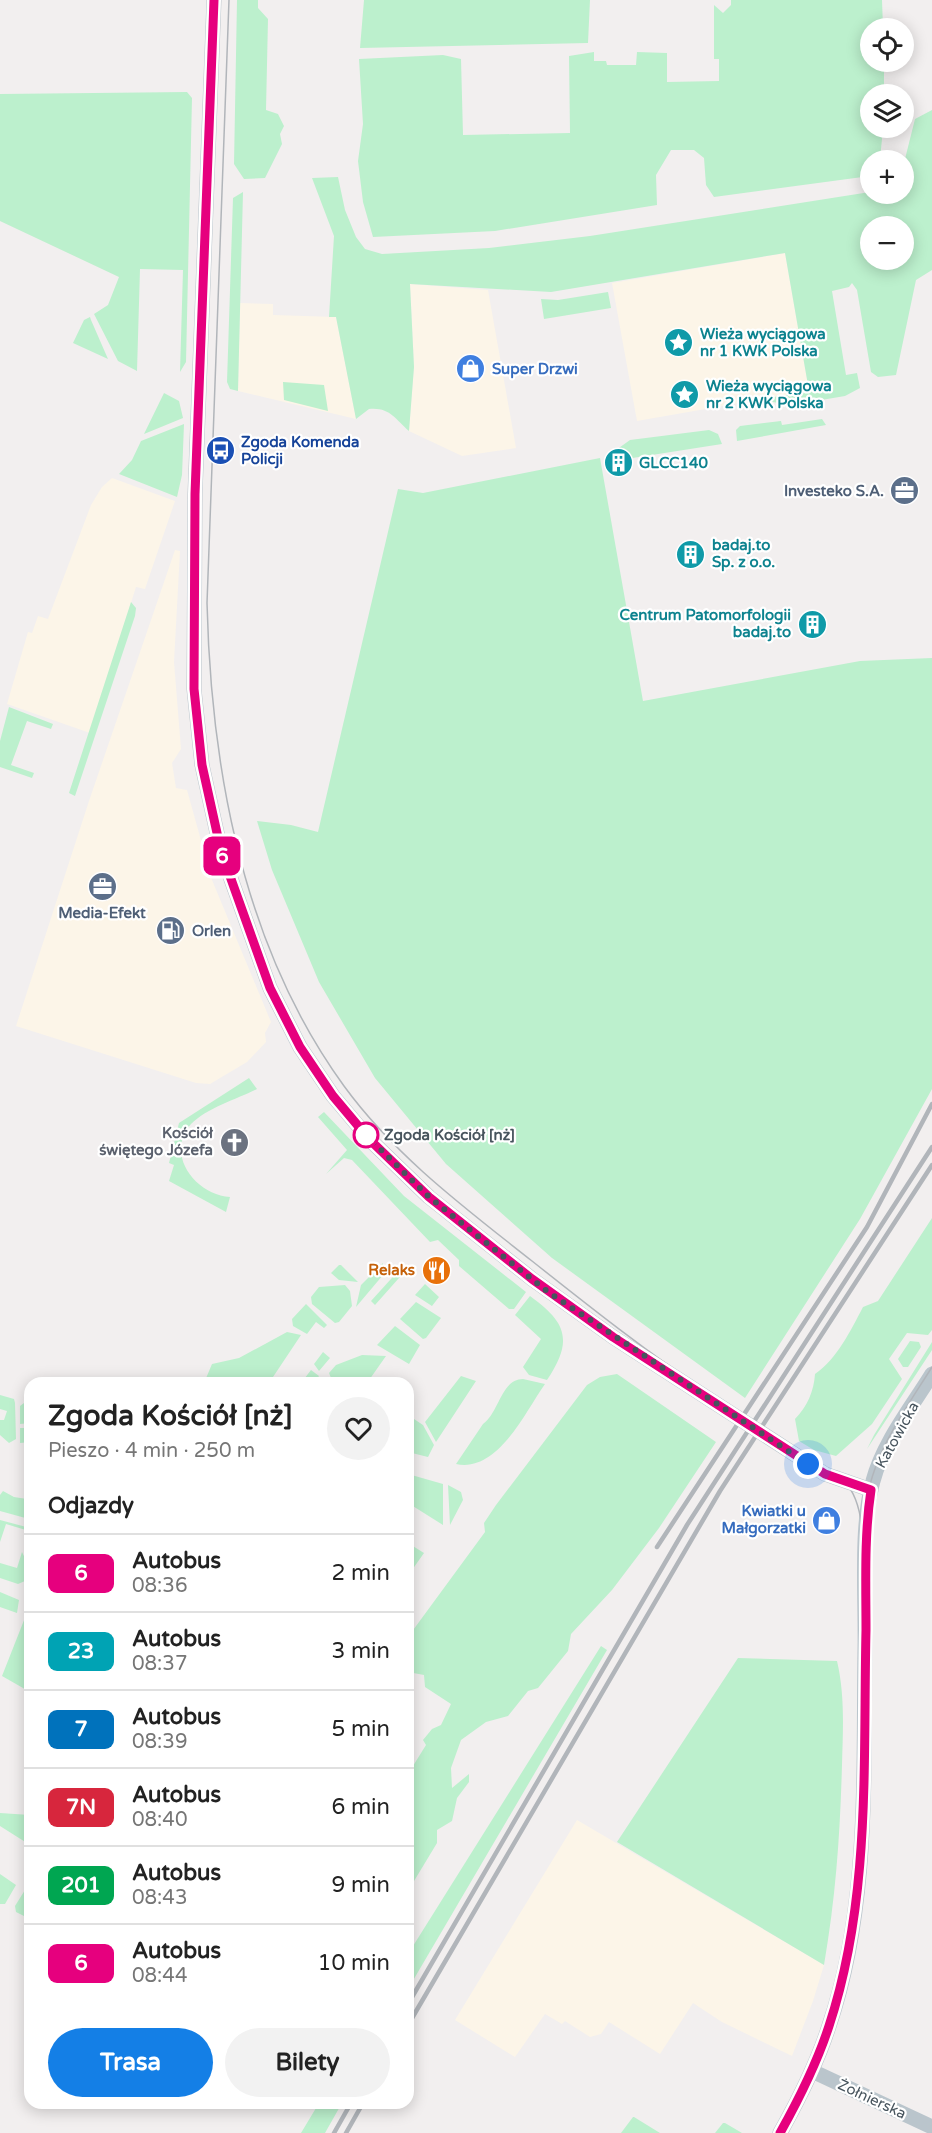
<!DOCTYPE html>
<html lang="pl">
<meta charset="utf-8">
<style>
body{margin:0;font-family:"Varela Round",sans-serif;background:#f2f2f2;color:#222;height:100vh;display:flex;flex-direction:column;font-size:22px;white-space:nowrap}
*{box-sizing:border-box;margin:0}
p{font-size:20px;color:#767676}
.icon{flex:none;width:33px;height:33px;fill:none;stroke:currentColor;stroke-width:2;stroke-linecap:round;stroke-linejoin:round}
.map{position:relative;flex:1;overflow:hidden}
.details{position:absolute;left:24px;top:1377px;width:390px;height:732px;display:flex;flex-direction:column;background:#fff;border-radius:18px;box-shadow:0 3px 15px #0003}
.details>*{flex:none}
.badge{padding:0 12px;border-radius:9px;font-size:21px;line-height:39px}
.controls{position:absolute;left:860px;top:18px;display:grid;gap:12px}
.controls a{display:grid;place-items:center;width:54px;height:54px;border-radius:50%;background:#fff;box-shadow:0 3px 15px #0003;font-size:30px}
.you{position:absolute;width:30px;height:30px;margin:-15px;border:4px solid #fff;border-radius:50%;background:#1a73e8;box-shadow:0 0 0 9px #1a73e833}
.map>.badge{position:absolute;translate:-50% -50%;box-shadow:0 0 0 3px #fff}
h2{padding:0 24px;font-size:22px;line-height:54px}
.round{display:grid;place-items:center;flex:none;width:63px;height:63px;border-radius:32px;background:#f2f2f2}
.head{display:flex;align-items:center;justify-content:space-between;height:102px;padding:0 24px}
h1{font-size:28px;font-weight:700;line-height:45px}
.primary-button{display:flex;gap:12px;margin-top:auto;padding:12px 24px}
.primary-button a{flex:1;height:69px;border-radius:36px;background:#147fe6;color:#fff;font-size:24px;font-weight:700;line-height:69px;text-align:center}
.primary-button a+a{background:#f2f2f2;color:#222}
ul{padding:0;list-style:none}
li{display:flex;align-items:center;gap:18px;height:78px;padding:0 24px;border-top:2px solid #e0e0e0}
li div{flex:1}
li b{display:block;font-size:22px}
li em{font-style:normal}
li .badge{min-width:66px;font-weight:700;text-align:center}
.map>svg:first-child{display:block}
</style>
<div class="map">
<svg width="932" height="2133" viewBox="0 0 932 2133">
<rect width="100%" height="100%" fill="#f2efef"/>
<path fill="#fcf5e8" d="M785 253 809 391 637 421 612 283Z
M410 284 488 290 516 448 462 456 409 431 414 366Z
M240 303 273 304V315L336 317 356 419 238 391Z
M112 478 175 501 145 589 136 587 90 733 7 704 28 632 32 633 38 616 48 619 91 505 102 487Z
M175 550 180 551 174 662 181 749 172 763 176 788 187 790 212 880 271 1022 265 1033 266 1042 247 1062 210 1084 196 1083 16 1026 89 801Z
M577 1820 824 1965 813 2001 792 2056 722 2022 693 2003 660 2054 609 2022 601 2034 590 2037 565 2021 562 2024 545 2014 515 2057 455 2020Z"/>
<path fill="#bcf0cd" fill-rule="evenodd" d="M237 0H258V8L268 19 266 110 278 114 284 126 280 134 282 144 265 178 244 179 234 164Z
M364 0H590L588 43 360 48Z
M731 0H882L883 28H870V62H884V94H870V128H883L880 160H870V176L714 197 706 185 704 158 694 150H671L656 175 657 205 495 231 373 237 363 202 358 161 363 124 359 59 443 55 461 59 463 135 570 133 569 56 594 52V61H606L607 65H636L637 52 667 53V82L719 81V59H714V5L723 13 731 5Z
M187 92 192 98 186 362 180 372 183 270 140 269 137 371 118 361 94 314 108 305 119 277 0 221V94Z
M932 110V270L916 280 896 375 878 377 871 372 857 290 852 283 849 287 832 291 846 375 857 373 860 388 845 396 780 407 778 403 768 401V398L809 391 785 253 551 292 410 284 414 367 409 431C395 419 390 407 369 409L356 419 336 317H329L334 236 312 178 338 177 345 210 356 237 365 249 382 254 489 248 590 236 870 192 903 194V167L915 119ZM870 226H903V260H870Z
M243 192 238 391 230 389 227 382 233 198Z
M608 292 611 308 544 319 541 299 558 300Z
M90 317 91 320 108 359 73 343 84 320Z
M283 382 324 385 328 411 284 400Z
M164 393 179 401 183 418 144 434Z
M822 419 826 425 737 441 736 430 740 426 781 421 782 425Z
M184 424 182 475 177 497 119 474 132 460 141 441Z
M709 430 718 434 722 444 607 462 609 455 630 440Z
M600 458 643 701 860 661 932 658V1089L860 1219 745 1398 552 1258 446 1164 375 1078 319 982 272 870 257 821 291 825 318 832 398 489 423 493Z
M131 602 136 608 135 616 75 796 69 793Z
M9 707 53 724 51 729 27 721 11 765 34 773 32 778 0 767V741Z
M249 1078 257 1089C237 1099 207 1108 191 1124 164 1154 196 1195 230 1197L226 1212 169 1181 174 1165 169 1163 179 1123Z
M324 1112 404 1196 526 1292 514 1309H509L459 1266V1260L438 1240 430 1242 352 1160 344 1158 326 1174 347 1150 318 1117Z
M932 1218V1330L928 1335 907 1333 889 1359 902 1379 872 1424 836 1456 814 1450 799 1441 795 1419C807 1407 814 1391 815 1374 837 1359 851 1330 863 1307L878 1301Z
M383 1263V1275L356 1307 361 1285Z
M339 1265H341L358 1282 339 1280 331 1273Z
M400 1269H407L375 1305 371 1301Z
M425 1284 439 1297 432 1306 415 1295Z
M345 1285 350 1291 352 1306 339 1322 335 1323 312 1304 311 1297 319 1287Z
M530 1296C566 1322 574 1340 547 1380L529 1375 523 1367 541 1339 515 1315Z
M416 1302 441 1318 426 1338 423 1339 400 1319Z
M306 1304 327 1325 324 1328 316 1322 307 1334 293 1326 292 1319Z
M395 1326 420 1345 409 1364 377 1345Z
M287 1332 301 1335 269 1383H204L212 1364 239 1358Z
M910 1341 919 1342 921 1347 908 1367H903L898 1359Z
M932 1342V1350L867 1449 874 1435Z
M323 1352 330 1358 319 1371 314 1364Z
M362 1355 386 1356 367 1383H333L329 1373 336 1365Z
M311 1370 319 1376 314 1383H301Z
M617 1374 716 1442 659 1528 612 1590 571 1634 568 1651 538 1688 528 1691 508 1716 486 1722 461 1740 451 1768 452 1788 469 1774V1782L457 1798 452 1821 437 1830V1843L408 1891V1774L426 1745 423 1740 432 1729 441 1725 451 1704 425 1687 424 1675 408 1672V1637L485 1532 484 1523 496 1505 587 1385 600 1377Z
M461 1376 476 1381 436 1442 425 1422Z
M523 1379 545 1384C525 1412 498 1473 456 1464L483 1424C499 1413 501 1379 523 1379Z
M0 1395 14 1399 15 1403 16 1439 9 1443 0 1435V1420H4L7 1411 0 1409Z
M24 1403 30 1404V1423L20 1424V1406Z
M408 1415 423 1425 434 1445 428 1457 408 1452Z
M20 1428H30V1442L20 1443Z
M408 1474 443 1484V1525L408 1503Z
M448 1485 461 1492 463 1500 450 1525Z
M3 1491 14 1497 27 1499 29 1519 0 1511V1495Z
M0 1520 30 1528 29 1531 6 1524 0 1542Z
M408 1543 424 1553 412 1570 408 1568Z
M22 1552 30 1569 25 1581 18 1584 0 1578V1563L17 1568Z
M0 1592 19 1600 17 1613 0 1607Z
M30 1605V1692L2 1676Z
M601 1646 607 1650 408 1989V1954Z
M738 1658 837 1661C845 1695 843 1729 842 1765 840 1835 836 1895 824 1965L617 1842Z
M0 1813 30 1815V1845L0 1826Z
M0 1874 16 1885 5 1904H0Z
M30 1882V1914L26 1917 16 1912 15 1906Z
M319 2103H342L325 2133H301Z
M633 2117H634L660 2133H621Z
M723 2123H725L742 2133H715Z"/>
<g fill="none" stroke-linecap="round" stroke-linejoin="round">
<path stroke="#bac5cc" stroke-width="15" d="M214 0 195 494 194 689 202 765 221 851 270 988 300 1047 333 1096 370 1140 429 1197 532 1279 613 1337 825 1474 871 1490
M812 2071 932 2127
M780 2133C799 2099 817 2064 829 2026 870 1906 863 1774 865 1648 866 1600 860 1526 873 1481 883 1443 911 1408 932 1374"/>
<path stroke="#b1b5ba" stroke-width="1.5" d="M229 0 207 603C211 771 243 947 344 1086 395 1156 465 1208 532 1261 590 1307 648 1353 710 1394 739 1413 768 1431 798 1450 813 1460 830 1468 844 1481 861 1498 863 1528 863 1550
M865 1518C867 1461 902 1415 932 1367
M776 2133C795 2098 813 2063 826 2026 878 1872 857 1702 864 1542"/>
<path stroke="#b1b5ba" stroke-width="4.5" d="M657 1547 867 1227 932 1104
M408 2004 687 1525 932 1147
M408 2025 720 1491 932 1165
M334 2133 351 2103
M346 2133 363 2103"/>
</g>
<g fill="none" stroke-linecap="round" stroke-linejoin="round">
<defs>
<path id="line" d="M214 0 195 494 194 689 202 765 221 851 270 988 300 1047 333 1096 370 1140 429 1197 532 1279 613 1337 825 1474 871 1490C864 1536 866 1584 866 1630 863 1762 871 1899 829 2026 817 2063 799 2099 780 2133"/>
</defs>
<use href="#line" stroke="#fff" stroke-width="14"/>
<use href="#line" stroke="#e6007e" stroke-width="9"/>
<path stroke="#47545d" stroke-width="6" stroke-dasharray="0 10.8" d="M366 1135 429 1197 548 1292 808 1464"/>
</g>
<defs>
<symbol id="sight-disc" viewBox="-11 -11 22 22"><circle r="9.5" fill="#0f9aa8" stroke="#fff"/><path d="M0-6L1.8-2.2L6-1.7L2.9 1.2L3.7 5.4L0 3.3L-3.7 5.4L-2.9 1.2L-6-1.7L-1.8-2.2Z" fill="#fff"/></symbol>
<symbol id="shop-disc" viewBox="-11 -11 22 22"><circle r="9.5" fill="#3f7fe0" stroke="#fff"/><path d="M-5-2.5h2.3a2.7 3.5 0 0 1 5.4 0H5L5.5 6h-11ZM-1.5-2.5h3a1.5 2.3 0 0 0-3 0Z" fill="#fff"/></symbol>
<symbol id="bus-disc" viewBox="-11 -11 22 22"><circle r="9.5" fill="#1a4fb4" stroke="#fff"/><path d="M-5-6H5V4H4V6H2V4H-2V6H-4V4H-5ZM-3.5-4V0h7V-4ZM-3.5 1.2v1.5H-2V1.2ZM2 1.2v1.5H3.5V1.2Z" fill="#fff"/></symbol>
<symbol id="building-disc" viewBox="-11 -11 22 22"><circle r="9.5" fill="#0f9aa8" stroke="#fff"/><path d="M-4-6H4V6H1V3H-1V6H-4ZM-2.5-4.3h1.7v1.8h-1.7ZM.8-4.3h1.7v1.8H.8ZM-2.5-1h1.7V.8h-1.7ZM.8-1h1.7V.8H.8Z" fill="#fff"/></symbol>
<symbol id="office-disc" viewBox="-11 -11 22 22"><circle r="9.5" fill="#5c6f8a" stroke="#fff"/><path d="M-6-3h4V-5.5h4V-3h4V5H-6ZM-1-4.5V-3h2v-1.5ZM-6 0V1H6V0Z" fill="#fff"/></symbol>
<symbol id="fuel-disc" viewBox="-11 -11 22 22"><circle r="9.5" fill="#5c6f8a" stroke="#fff"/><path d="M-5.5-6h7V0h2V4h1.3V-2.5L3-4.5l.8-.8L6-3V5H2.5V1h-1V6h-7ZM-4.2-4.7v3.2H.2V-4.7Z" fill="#fff"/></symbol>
<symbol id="church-disc" viewBox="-11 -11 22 22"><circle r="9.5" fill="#6b7280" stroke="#fff"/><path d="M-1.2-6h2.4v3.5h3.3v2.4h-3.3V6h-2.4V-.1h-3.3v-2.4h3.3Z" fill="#fff"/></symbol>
<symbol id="restaurant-disc" viewBox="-11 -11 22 22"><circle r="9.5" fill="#e8710a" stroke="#fff"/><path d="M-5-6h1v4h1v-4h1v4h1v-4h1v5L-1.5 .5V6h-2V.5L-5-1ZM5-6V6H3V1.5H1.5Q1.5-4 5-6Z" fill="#fff"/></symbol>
</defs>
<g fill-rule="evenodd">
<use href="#sight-disc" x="662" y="326" width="33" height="33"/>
<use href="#shop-disc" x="454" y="352" width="33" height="33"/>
<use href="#sight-disc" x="668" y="378" width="33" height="33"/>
<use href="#bus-disc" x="204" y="434" width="33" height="33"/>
<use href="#building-disc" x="602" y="446" width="33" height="33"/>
<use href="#office-disc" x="888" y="474" width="33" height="33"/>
<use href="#building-disc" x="674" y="538" width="33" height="33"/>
<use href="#building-disc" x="796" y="608" width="33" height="33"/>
<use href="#office-disc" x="86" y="870" width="33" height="33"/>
<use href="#fuel-disc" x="154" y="914" width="33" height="33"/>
<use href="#church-disc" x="218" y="1126" width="33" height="33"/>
<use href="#restaurant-disc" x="420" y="1254" width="33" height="33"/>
<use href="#shop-disc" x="810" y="1504" width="33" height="33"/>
</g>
<circle fill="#fff" stroke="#e6007e" stroke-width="3" cx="366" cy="1135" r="12"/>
<g text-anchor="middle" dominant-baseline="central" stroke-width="4.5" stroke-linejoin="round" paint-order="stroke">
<g font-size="15" font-weight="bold" fill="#0d838f" stroke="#fff" text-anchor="start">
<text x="700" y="334">Wieża wyciągowa<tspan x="700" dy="17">nr 1 KWK Polska</tspan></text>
<text x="706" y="386">Wieża wyciągowa<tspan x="706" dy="17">nr 2 KWK Polska</tspan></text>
<text x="639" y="463">GLCC140</text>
<text x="712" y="545">badaj.to<tspan x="712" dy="17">Sp. z o.o.</tspan></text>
<text x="791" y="615" text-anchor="end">Centrum Patomorfologii<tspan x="791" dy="17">badaj.to</tspan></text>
</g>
<g font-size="15" font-weight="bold" fill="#366cbe" stroke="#fff" text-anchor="start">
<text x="492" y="369">Super Drzwi</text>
<text x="806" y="1511" text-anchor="end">Kwiatki u<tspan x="806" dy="17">Małgorzatki</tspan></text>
</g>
<g font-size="15" font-weight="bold" fill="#164399" stroke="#fff" text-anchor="start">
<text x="241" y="442">Zgoda Komenda<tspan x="241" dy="17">Policji</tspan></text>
</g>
<g font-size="15" font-weight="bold" fill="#4e5e75" stroke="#fff" text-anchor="end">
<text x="884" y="491">Investeko S.A.</text>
<text x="102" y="913" text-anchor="middle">Media-Efekt</text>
<text x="192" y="931" text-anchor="start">Orlen</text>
</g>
<g font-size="15" font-weight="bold" fill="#5b616d" stroke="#fff" text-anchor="end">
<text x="213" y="1133">Kościół<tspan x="213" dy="17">świętego Józefa</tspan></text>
</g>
<g font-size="15" font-weight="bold" fill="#47545d" stroke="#fff" text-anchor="start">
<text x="384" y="1135">Zgoda Kościół [nż]</text>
</g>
<g font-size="15" font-weight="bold" fill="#c56008" stroke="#fff" text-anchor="end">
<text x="415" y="1270">Relaks</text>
</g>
<g font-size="15" fill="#47545d" stroke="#fff">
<text transform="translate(897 1435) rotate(-61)">Katowicka</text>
<text transform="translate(872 2099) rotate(25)">Żołnierska</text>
</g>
</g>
</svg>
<div class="controls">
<a><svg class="icon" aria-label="locate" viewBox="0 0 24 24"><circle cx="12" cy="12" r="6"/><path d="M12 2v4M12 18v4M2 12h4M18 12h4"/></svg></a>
<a><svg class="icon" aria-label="layers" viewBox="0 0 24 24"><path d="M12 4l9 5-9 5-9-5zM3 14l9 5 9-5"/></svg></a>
<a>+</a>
<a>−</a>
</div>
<div class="you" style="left:808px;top:1464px"></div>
<b class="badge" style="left:222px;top:856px;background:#e6007e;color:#fff">6</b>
<section class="details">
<div class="head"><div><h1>Zgoda Kościół [nż]</h1><p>Pieszo · 4 min · 250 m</p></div><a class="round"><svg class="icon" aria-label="heart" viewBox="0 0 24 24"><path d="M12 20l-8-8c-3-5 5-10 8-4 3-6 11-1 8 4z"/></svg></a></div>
<h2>Odjazdy</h2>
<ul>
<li><span class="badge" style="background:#e6007e;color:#fff">6</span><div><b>Autobus</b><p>08:36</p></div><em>2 min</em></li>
<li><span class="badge" style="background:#00a3b4;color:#fff">23</span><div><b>Autobus</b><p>08:37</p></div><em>3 min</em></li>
<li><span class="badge" style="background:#0072bc;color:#fff">7</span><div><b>Autobus</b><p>08:39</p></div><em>5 min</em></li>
<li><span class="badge" style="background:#d7263d;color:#fff">7N</span><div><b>Autobus</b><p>08:40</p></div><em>6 min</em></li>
<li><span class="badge" style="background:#00a651;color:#fff">201</span><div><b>Autobus</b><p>08:43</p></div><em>9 min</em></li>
<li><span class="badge" style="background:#e6007e;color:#fff">6</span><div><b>Autobus</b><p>08:44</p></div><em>10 min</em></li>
</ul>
<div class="primary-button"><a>Trasa</a><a>Bilety</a></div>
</section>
</div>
